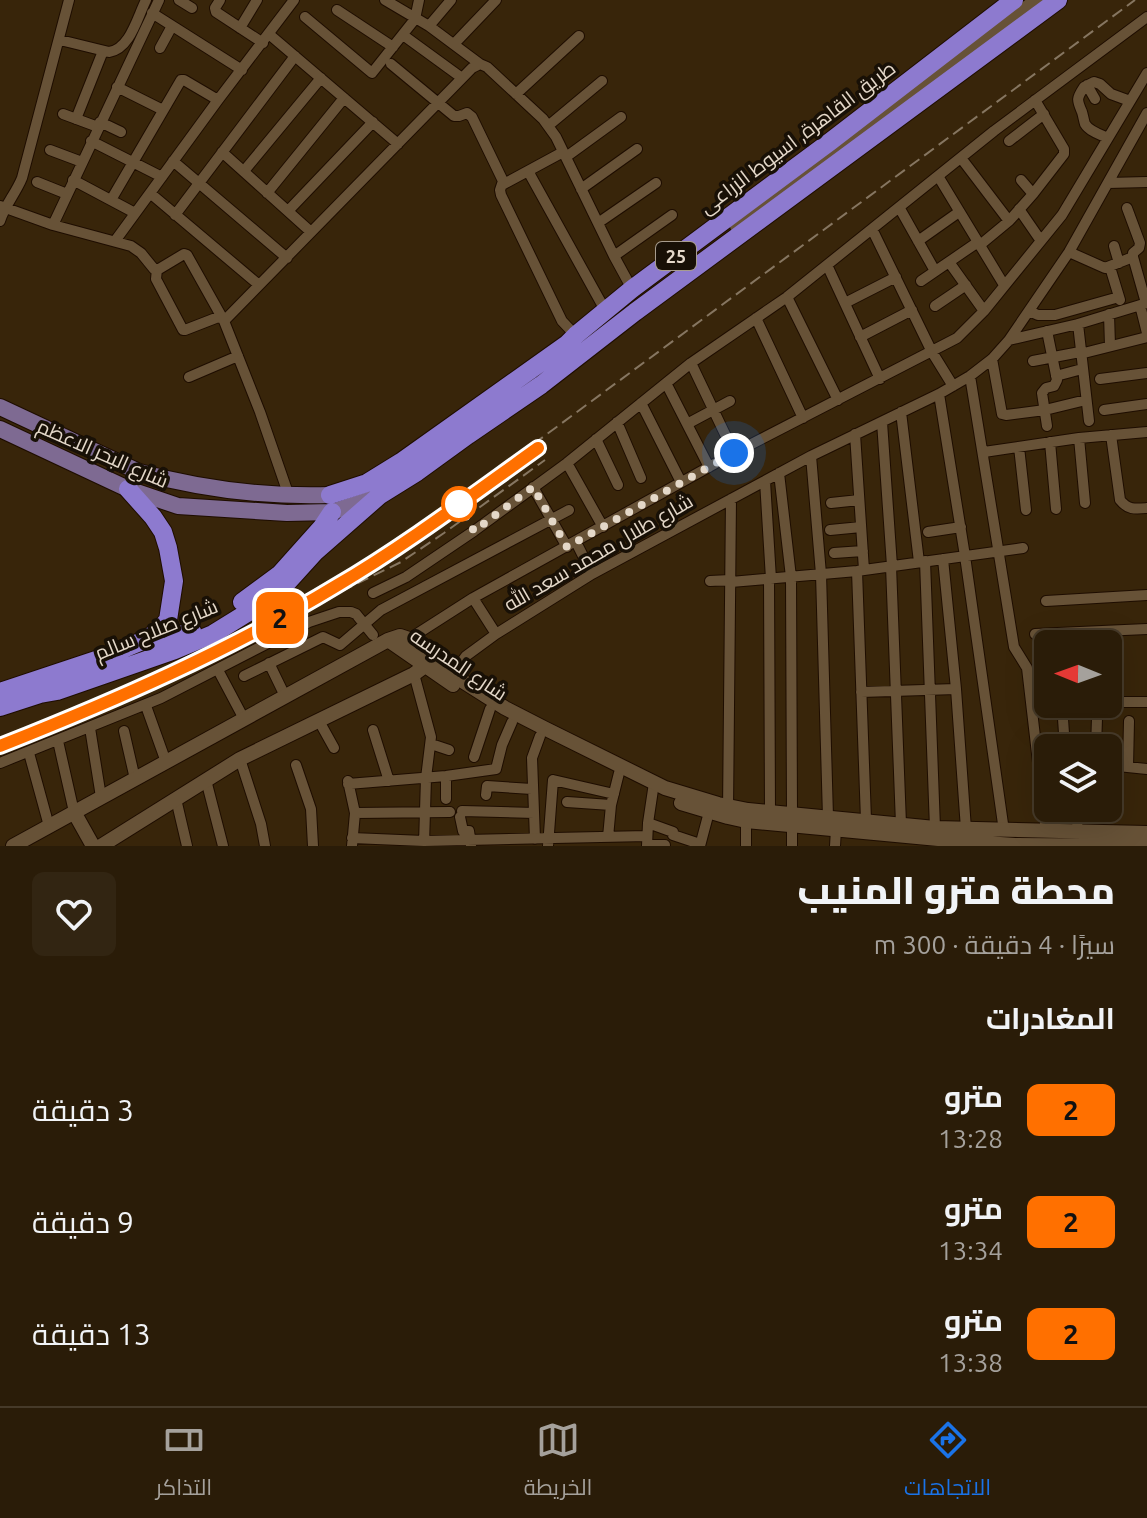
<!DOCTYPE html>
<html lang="ar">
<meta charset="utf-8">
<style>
body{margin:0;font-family:Ubuntu,Cairo,sans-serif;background:#322512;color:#f1f3f6;direction:rtl;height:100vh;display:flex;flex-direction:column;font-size:30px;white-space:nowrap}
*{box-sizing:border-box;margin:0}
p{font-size:26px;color:#a5a19c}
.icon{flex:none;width:44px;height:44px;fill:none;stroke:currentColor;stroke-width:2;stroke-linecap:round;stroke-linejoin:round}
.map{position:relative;height:846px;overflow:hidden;direction:ltr}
.details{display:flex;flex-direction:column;background:#2a1c08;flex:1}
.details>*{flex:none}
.badge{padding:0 16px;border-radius:12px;font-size:28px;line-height:52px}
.needle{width:52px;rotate:271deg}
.fabs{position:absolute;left:1034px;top:630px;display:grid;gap:16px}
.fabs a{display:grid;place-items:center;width:88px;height:88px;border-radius:12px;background:#2a1c08;box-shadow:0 8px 32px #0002,0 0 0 2px #463a29;font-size:40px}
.you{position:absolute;width:40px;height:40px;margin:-20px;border:6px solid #fff;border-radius:50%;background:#1a73e8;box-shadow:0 0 0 12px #1a73e833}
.map>.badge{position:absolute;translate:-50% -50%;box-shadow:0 0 0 4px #fff}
h2{padding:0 32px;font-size:30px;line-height:72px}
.round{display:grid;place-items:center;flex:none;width:84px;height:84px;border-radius:12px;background:#322512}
.head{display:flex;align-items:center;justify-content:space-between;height:136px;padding:0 32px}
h1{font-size:38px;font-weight:800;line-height:60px}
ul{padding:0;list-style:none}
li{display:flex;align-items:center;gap:24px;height:112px;padding:0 32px}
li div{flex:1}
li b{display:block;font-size:30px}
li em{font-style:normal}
li .badge{min-width:88px;font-weight:700;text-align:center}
.menu{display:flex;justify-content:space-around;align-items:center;height:112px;border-top:2px solid #463a29;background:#2a1c08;font-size:22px;color:#a5a19c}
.menu a{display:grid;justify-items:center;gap:4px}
.menu .current{color:#1a73e8}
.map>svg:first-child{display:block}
</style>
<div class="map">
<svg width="1147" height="846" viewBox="0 0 1147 846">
<rect width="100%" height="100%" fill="#38250a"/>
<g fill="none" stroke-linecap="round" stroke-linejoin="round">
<defs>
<path id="street" d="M179 0 192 8
M220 0 215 8 216 12 263 43
M385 0 429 26 480 64 487 67 543 119 556 137 614 256 632 289
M337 10 393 47
M152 13 242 70
M305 17 372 73 415 19 419 0
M429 26 451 0
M240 28 257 0
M270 35 398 144
M403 35 462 78
M60 40 109 52C130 49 137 18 146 0
M454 44 496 0
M160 48 172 26
M391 64 454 116H459L467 113 472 117 503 181 500 190 501 195 562 321 577 337
M1087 85 1095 99
M117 87 163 110
M1084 87C1076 99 1077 100 1082 112 1083 115 1084 121 1085 124 1089 131 1101 135 1108 138
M1084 87 1094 82 1100 84 1111 94 1130 101
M516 94 579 36
M63 114 98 127
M76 119 103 51
M100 122 121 132
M548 126 602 81
M91 141 162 177
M1009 141 1044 114
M50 150 82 162
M222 152 311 232
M566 157 621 117
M961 158 1009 221
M173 161 287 258
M244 171 321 78
M528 171 605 310
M938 176 1004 285
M73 180 135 213
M1021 180 1033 194
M37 182 67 194
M1108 183 1147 182
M502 185 563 152
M581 189 637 149
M150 193 259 285
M267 193 344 98
M111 200 181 80H184L218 100
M0 206 53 225 131 246 141 253 154 269H159L184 254 187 255 224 321 260 412 289 496
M899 207 935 271
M1127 208 1140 243 1139 248 1133 253V257L1146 303
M1019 209 1041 241
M288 211 373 122
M175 215 295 56
M0 221C5 205 16 193 22 178L69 0
M598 223 656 183
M53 225 159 0
M872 229 932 352 953 386
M115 241 218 100 294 0
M918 241 959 212
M980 245 1009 221 1033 194 1064 154V149L1035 100
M1114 246 1119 263
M1069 252 1105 268 1133 257
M614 256 672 215
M949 262 984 311
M827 265 880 379
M1110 267 1120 300
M157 269 156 279 183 330H185L221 316
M921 281 978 242
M787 297 838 400
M845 303 896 277
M1140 305 1147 333
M935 306 966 285
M1029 311 1038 315H1055L1119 297
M1109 314 1110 346
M756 318 803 418
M224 321 472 68 480 64
M1078 324 1089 421
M1047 331 1057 380 1054 386 1046 388 1042 393 1047 426
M860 337 912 310
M1009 340 1078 324 1147 303
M1080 354 1147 337
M992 359 1002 414 1006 415 1045 410 1086 400
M1033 361 1080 352
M691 363 734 453
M970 376 1014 647 1027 668 1046 831
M1056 376 1082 369
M189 377 238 356
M1100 379 1147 373
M666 383 709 467
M939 394 965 556 1004 831
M641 403 681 482
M1104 410 1147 404
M901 412 919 562
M617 422 641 478
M882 422 892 566
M687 424 730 401
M855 434 864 570
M1111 435 1120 500C1128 510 1135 509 1147 508
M1079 438 1085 503
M596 439 618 485
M1050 442 1056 509
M1019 447 1026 510
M984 452 1079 438 1147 432
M811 456 821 574 828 817
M567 463 603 527
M779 473 791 577 792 813
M765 481 771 579
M533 487 567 547
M831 503 859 500
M830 530 861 527
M928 532 961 527
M576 542 592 574
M834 553 863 551
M943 559 956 689 966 829
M925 561 935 828
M891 566 901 824
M857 571 866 820
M769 579 770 812
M710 581 730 580
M731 582 857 571 1023 548
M373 593 406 577 474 531 567 463 691 363 787 297 994 131 1147 17
M473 598 496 634
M1046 601 1147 595
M1035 634 1147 629
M409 639 473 598 734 453 957 338 984 311 1062 215 1147 73
M269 663 285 696
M218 670 244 719
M414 674 431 737 426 778 424 844
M244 676 323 637 340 645 381 610 569 510
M457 678 458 667 466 656 496 634 592 574 811 456 939 394 970 376 992 359 1009 340 1069 252 1147 113
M861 692 956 689
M1108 702H1147
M1062 704 1065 748
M146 706 166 762
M319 721 334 748
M90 728 101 797
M373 730 389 781
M124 731 135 779
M58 741 74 812
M431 744 449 750
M1096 748 1097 718
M29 753 49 826
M474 757 490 709
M240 759 261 824 265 846
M0 763 161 698 309 622 339 612H351L356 614 373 635
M296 765 311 809 313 846
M1108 765 1147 769
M1128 767 1129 721
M446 776V799
M206 780 223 846
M348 781 355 813 352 846
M348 784 446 776 496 769 502 745 512 722
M486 795 487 786 532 789
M176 799 187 846
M567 802 611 805
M462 811 534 813
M728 811 731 499
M355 813 450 812
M460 817 463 831H469L471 845
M648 823 673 832V835L700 844
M1077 831 1078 808
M608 837 611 805 619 773
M352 838 424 841 647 836
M535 839 532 758 540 736
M647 845H665
M548 846 553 780 614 794
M647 846 648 823 654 783
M700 846 709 812
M746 846V821
M792 846V825
M835 846 836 829"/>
<path id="secondary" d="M737 226 1037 0
M388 640 453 685
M681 803 728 817 746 821 970 842 1015 845 1147 846
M74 812 93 846
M13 846 388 640 400 636 409 639 464 682 505 708 544 728 665 788 718 804 748 810 935 828 1147 833
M101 846 240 759 414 674 425 666"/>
<path id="primary" d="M0 407 139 472C201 489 265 497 330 495
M0 429 128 489 178 506 287 513 332 512 379 496"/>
<path id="highway" d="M128 489 153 517 163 532 168 548 174 581 168 620 161 628 147 639
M330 495 367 483 401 462 567 344 576 335 632 289 831 141 1014 0
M242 602 280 574 322 527 332 512
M0 692 102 658 147 639 171 638 192 631
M0 707 40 694 57 691 175 650 213 634 276 595 315 552 380 495 417 472 468 435 541 385 635 312 1058 0"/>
</defs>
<use href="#street" stroke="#1e0d00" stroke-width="12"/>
<use href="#secondary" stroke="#1e0d00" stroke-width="16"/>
<use href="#primary" stroke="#1e0d00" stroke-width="18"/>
<use href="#highway" stroke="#1e0d00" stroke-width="20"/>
<use href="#street" stroke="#675237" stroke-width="10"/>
<use href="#secondary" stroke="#675237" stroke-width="14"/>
<use href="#primary" stroke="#7e6a92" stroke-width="16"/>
<use href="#highway" stroke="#8d7acf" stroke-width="18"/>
<path stroke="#867661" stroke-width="2" stroke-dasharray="12 6" stroke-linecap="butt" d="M0 740 30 729 188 659 312 593 436 516 1135 0
M0 753 113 707 193 670 340 592 401 562 444 533 545 460"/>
</g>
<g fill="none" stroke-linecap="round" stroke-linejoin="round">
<defs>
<path id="line" d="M0 746C116 700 229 651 336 586 406 545 472 495 538 448"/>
</defs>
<use href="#line" stroke="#fff" stroke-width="18"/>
<use href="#line" stroke="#ff7000" stroke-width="12"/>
<path stroke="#e4d8c9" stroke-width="8" stroke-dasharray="0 14.4" d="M459 504 474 531 533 487 567 547 734 453"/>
</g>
<circle fill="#fff" stroke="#ff7000" stroke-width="4" cx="459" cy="504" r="16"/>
<g text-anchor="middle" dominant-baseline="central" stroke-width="7" stroke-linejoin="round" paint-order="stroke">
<rect fill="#181006" stroke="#a79c8e" stroke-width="2" x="656" y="242" width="40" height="28" rx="6"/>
<g font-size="18" font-weight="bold" fill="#e4d8c9">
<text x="676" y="256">25</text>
</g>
<g font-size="20" fill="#e4d8c9" stroke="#181006">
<text transform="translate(797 137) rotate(-37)">طريق القاهرة, اسيوط الزراعى</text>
<text transform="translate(103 453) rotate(24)">شارع البحر الاعظم</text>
<text transform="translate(598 552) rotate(-30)">شارع طلال محمد سعد الله</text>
<text transform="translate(156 629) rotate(-22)">شارع صلاح سالم</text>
<text transform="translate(459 664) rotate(34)">شارع المدرسه</text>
</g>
</g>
</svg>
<div class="fabs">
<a><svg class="needle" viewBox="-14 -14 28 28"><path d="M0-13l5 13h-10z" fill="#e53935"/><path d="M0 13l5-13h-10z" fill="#a5a19c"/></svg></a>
<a><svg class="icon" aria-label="layers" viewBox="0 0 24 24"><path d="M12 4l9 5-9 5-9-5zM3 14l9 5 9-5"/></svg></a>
</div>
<div class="you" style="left:734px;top:453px"></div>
<b class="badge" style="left:280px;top:618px;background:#ff7000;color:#111">2</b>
</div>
<section class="details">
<div class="head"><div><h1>محطة مترو المنيب</h1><p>سيرًا · 4 دقيقة · 300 m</p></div><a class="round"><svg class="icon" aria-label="heart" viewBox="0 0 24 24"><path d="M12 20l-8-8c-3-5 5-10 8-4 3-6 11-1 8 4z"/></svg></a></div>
<h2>المغادرات</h2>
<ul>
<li><span class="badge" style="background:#ff7000;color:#111">2</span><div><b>مترو</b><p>13:28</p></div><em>3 دقيقة</em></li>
<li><span class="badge" style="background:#ff7000;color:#111">2</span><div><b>مترو</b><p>13:34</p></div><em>9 دقيقة</em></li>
<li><span class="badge" style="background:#ff7000;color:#111">2</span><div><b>مترو</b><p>13:38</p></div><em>13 دقيقة</em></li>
</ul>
</section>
<nav class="menu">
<a class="current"><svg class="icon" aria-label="directions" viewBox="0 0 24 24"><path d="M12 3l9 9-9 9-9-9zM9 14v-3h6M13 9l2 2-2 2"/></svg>الاتجاهات</a>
<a><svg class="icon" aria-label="map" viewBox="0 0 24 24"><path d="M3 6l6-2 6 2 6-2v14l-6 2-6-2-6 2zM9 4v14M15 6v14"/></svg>الخريطة</a>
<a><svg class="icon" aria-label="tickets" viewBox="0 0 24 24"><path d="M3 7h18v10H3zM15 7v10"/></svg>التذاكر</a>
</nav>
